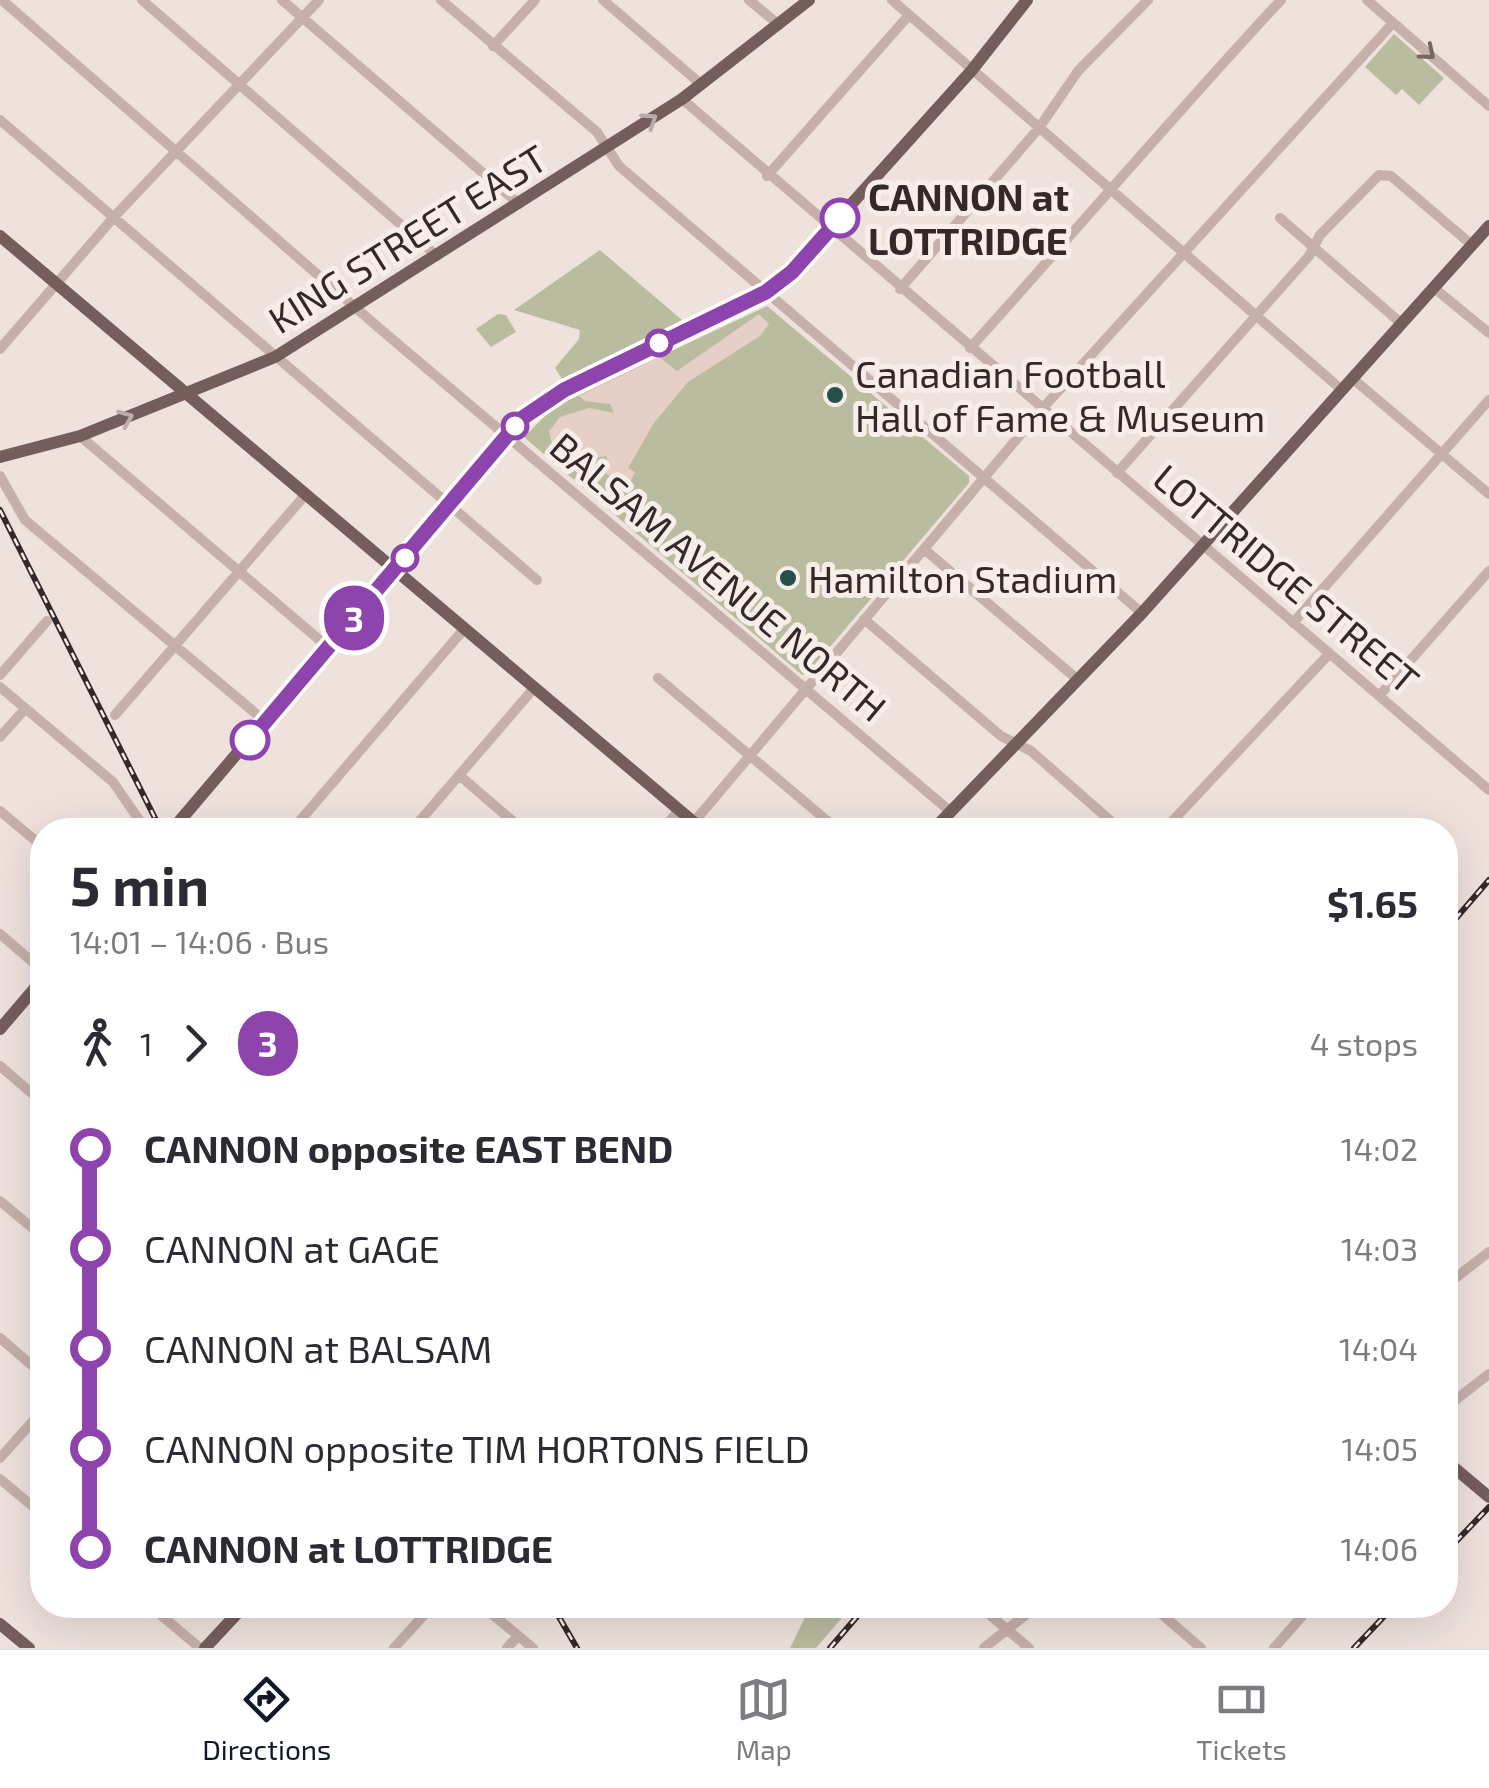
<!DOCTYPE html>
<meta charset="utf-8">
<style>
body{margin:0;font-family:"Exo 2",sans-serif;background:#f7f7f7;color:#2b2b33;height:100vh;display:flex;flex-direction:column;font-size:38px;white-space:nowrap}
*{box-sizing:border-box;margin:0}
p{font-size:32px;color:#7c7c81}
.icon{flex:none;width:55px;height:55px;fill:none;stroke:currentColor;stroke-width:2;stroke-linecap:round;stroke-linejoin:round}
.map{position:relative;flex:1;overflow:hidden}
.panel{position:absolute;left:30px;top:818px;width:1428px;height:800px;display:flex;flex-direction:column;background:#fff;border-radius:40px;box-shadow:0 10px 40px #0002}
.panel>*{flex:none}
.badge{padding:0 20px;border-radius:32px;font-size:35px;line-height:65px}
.map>.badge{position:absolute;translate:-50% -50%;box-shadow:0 0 0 5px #fff}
.legs{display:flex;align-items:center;gap:15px;height:110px;padding:0 40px;font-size:32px}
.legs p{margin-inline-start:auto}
.head{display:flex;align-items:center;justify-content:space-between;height:170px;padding:0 40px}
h1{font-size:55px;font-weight:700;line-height:75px}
ul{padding:0 40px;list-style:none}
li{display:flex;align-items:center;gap:35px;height:100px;font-size:38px}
li i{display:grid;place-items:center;width:15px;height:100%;margin:0 12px;background:currentColor}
li i::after{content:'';width:25px;height:25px;margin:-12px;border:8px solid;border-radius:50%;background:#fff}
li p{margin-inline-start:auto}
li:first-child i{background:linear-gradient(#0000 50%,currentColor 0)}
li:last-child i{background:linear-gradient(currentColor 50%,#0000 0)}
.tabs{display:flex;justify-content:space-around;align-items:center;height:140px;border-top:2px solid #e1e1e2;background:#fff;font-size:28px;color:#7c7c81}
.tabs a{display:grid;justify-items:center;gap:5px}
.tabs .current{color:#111827}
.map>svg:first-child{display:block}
</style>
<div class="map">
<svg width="1489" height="1648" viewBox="0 0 1489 1648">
<rect width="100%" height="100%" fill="#efe2dd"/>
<path fill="#babc9f" d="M1394 34 1444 78 1419 105 1402 89 1396 95 1365 67Z
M600 250 682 320 562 379 555 368 579 339 580 330 514 310Z
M767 306 969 476V483L807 674 802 675 524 437 555 406Z
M498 314 506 315 516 332 491 347 476 329Z
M811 1605H853L816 1648H790Z"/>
<path fill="#e5cfc6" d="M759 314 769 324 760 336 688 382 654 423 628 468 635 472 627 489 604 472 607 456 580 460 553 448 549 431 560 417 589 408 614 413 610 404 585 401 579 396 659 357 677 371Z"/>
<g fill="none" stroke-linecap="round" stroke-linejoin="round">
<path stroke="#c5b0aa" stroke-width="10" d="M2 0 379 328 951 812
M142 0 437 256
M282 0 519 204
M441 0 597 132 619 166 1142 613
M603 0 702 85
M749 0 779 25
M892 0 1342 390
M1367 0 1489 106
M493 46 535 0
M682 99 1489 790
M0 120 537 580
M767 176 909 15
M1280 218 1402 324
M1434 288 1489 333
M900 289 1039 128 1078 71 1148 0
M970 348C1074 233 1175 114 1281 0
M0 349 114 217 319 0
M1352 378 1489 494
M80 436 329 648
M1117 473 1309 256 1320 235 1379 175 1391 176 1472 245
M0 476 25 520 266 722
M924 549 1077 679
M864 619 1001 736 1031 751 1121 830
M1293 623 1489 400
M0 675 47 621
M658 678 838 830
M0 687 113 782 146 830
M1379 696 1489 571
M115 715 306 494
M0 737 25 709
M459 775 523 830
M0 811 42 846
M694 822 1042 409 1393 23
M292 830 465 628
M412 830 535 687
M662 830 679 810
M1164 830 1329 654
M0 934 42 970
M0 1066 42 1102
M0 1201 42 1236
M1445 1286 1489 1252
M0 1338 42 1374
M1445 1408 1489 1374
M0 1458 42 1411
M0 1479 42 1514
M149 1605 200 1648
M481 1605 533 1648
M978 1605 1029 1648
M1151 1605 1201 1648
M394 1648 433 1605
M507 1648 518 1636
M984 1648 1038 1605
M1274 1648 1312 1605"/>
<path stroke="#745e5c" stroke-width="12" d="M0 236 703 830
M0 457 80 436 275 357 682 99 809 0
M172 830 521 419 564 390 784 279 972 70 1027 0
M933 830 1142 613 1489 226
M0 1029 42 980
M1445 1460 1489 1497
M0 1624 29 1648
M205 1648 245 1605"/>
<defs>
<path id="rail" d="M0 510 161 830
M1445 931 1489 880
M1445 1553 1489 1507
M552 1605 577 1648
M830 1648 867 1605
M1354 1648 1395 1605"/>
</defs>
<use href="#rail" stroke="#342929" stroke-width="6"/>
<use href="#rail" stroke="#f7ede9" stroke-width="2.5" stroke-dasharray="8" stroke-linecap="butt"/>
</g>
<defs><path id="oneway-chevron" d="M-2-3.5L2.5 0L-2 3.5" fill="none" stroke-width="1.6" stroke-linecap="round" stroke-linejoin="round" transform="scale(2.5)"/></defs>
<use stroke="#756663" href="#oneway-chevron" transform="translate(1428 53) rotate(40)"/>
<g stroke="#bcadaa">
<use href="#oneway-chevron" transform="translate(650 120) rotate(-33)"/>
<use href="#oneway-chevron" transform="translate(126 418) rotate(-22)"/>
</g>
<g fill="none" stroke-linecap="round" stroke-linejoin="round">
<defs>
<path id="line-1" d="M250 740 521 419 564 390 766 292 792 272 840 218"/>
</defs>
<use href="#line-1" stroke="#fff" stroke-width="22"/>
<use href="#line-1" stroke="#8e44ad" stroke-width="15"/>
</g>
<g fill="#fff" stroke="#8e44ad" stroke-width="5">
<circle cx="840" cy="218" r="18"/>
<circle cx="659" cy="343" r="12"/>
<circle cx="515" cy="426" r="12"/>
<circle cx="405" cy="558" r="12"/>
<circle cx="250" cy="740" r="18"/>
</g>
<g fill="#235048" stroke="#f7ede9" stroke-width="4">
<circle cx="835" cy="395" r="10"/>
<circle cx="788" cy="578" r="10"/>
</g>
<g text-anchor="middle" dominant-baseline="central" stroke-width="10" stroke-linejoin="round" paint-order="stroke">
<g font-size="38" font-weight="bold" fill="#342929" stroke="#f7ede9" text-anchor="start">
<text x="868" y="196">CANNON at<tspan x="868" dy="44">LOTTRIDGE</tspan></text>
</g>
<g font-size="38" fill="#342929" stroke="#f7ede9">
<text transform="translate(407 238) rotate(-32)">KING STREET EAST</text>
<text transform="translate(719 576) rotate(40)">BALSAM AVENUE NORTH</text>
<text transform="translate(1287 578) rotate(40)">LOTTRIDGE STREET</text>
</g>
<g font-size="38" fill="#342929" stroke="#f7ede9" text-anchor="start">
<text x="855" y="373">Canadian Football<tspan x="855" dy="44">Hall of Fame &amp; Museum</tspan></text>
<text x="808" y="578">Hamilton Stadium</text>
</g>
</g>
</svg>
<b class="badge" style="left:354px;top:618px;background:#8e44ad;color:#fff">3</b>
<section class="panel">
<div class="head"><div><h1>5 min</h1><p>14:01 – 14:06 · Bus</p></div><b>$1.65</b></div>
<div class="legs"><svg class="icon" aria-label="walk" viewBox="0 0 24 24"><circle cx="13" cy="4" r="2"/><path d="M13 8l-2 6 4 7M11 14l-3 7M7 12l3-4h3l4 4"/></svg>1<svg class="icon" aria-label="forward" viewBox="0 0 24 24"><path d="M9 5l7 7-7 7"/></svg><b class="badge" style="background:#8e44ad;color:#fff">3</b><p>4 stops</p></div>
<ul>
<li><i style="color:#8e44ad"></i><b>CANNON opposite EAST BEND</b><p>14:02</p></li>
<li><i style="color:#8e44ad"></i><span>CANNON at GAGE</span><p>14:03</p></li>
<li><i style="color:#8e44ad"></i><span>CANNON at BALSAM</span><p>14:04</p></li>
<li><i style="color:#8e44ad"></i><span>CANNON opposite TIM HORTONS FIELD</span><p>14:05</p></li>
<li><i style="color:#8e44ad"></i><b>CANNON at LOTTRIDGE</b><p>14:06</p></li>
</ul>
</section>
</div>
<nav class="tabs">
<a class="current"><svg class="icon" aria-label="directions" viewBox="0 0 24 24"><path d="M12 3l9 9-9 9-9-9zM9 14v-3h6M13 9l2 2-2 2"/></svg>Directions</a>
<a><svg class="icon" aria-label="map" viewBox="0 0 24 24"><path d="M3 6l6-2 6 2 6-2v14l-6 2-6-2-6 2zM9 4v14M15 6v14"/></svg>Map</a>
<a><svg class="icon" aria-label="tickets" viewBox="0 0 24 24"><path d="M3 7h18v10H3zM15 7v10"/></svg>Tickets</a>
</nav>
